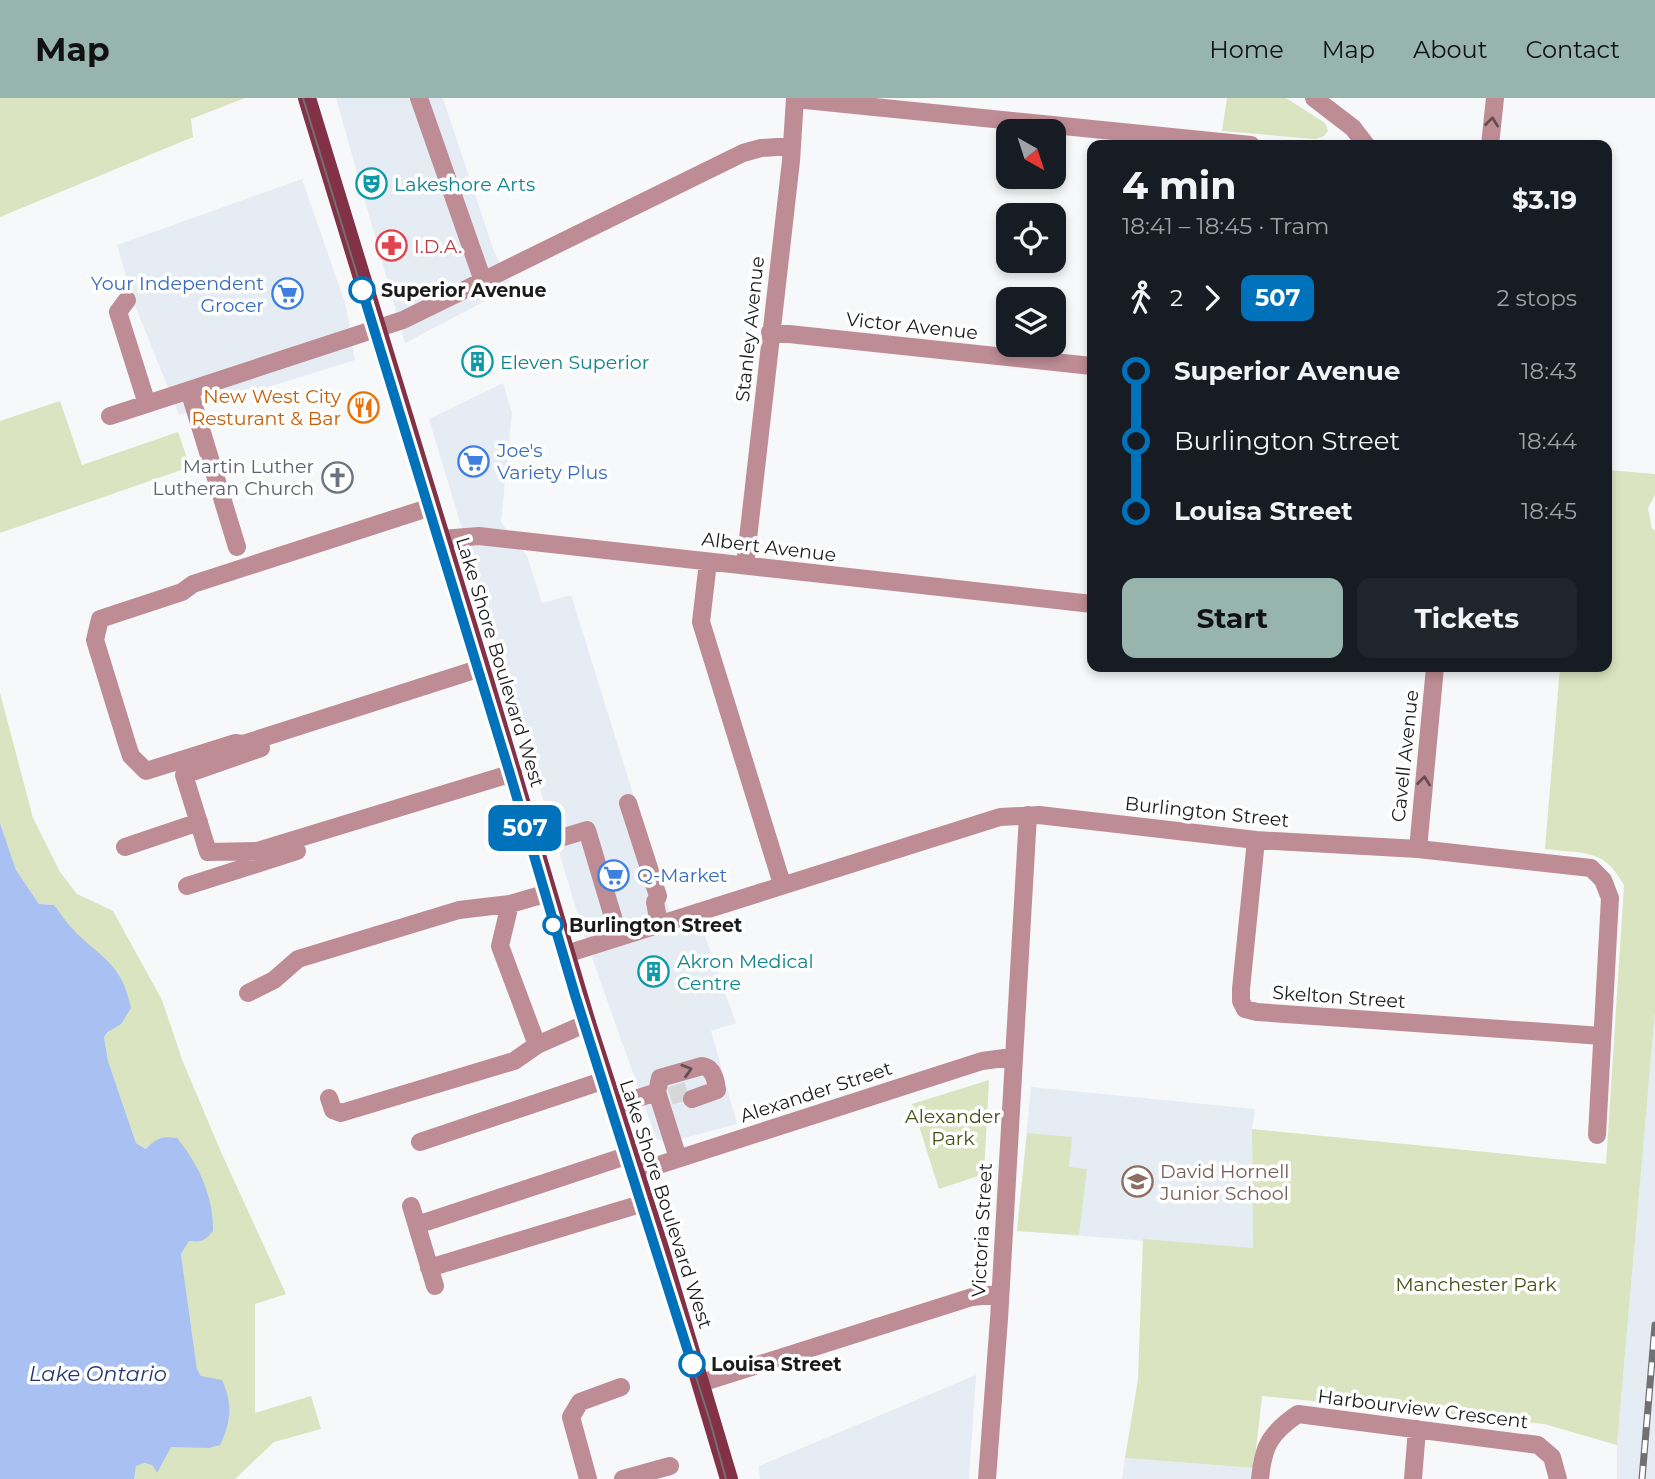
<!DOCTYPE html>
<meta charset="utf-8">
<style>
body{margin:0;font-family:Montserrat,sans-serif;background:#20242c;color:#f1f3f6;height:100vh;display:flex;flex-direction:column;font-size:26px;white-space:nowrap}
*{box-sizing:border-box;margin:0}
p{font-size:23px;color:#9ea1a6}
.icon{flex:none;width:38px;height:38px;fill:none;stroke:currentColor;stroke-width:2;stroke-linecap:round;stroke-linejoin:round}
.map{position:relative;flex:1;overflow:hidden}
.drawer{position:absolute;left:1087px;top:42px;width:525px;height:532px;display:flex;flex-direction:column;background:#171b24;border-radius:14px;box-shadow:0 4px 10px #0003}
.drawer>*{flex:none}
.badge{padding:0 14px;border-radius:10px;font-size:24px;line-height:46px}
.needle{width:46px;rotate:141deg}
.fabs{position:absolute;left:996px;top:21px;display:grid;gap:14px}
.fabs a{display:grid;place-items:center;width:70px;height:70px;border-radius:14px;background:#171b24;box-shadow:0 4px 10px #0003;font-size:35px}
.map>.badge{position:absolute;translate:-50% -50%;box-shadow:0 0 0 4px #fff}
.legs{display:flex;align-items:center;gap:10px;height:77px;padding:0 35px;font-size:23px}
.legs p{margin-inline-start:auto}
.overview{display:flex;align-items:center;justify-content:space-between;height:119px;padding:0 35px}
h1{font-size:38px;font-weight:700;line-height:52px}
.primary-button{display:flex;gap:14px;margin-top:auto;padding:14px 35px}
.primary-button a{flex:1;height:80px;border-radius:14px;background:#98b5ad;color:#111;font-size:28px;font-weight:700;line-height:80px;text-align:center}
.primary-button a+a{background:#20242c;color:#f1f3f6}
ul{padding:0 35px;list-style:none}
li{display:flex;align-items:center;gap:24px;height:70px;font-size:26px}
li i{display:grid;place-items:center;width:10px;height:100%;margin:0 9px;background:currentColor}
li i::after{content:'';width:18px;height:18px;margin:-9px;border:5px solid;border-radius:50%;background:#171b24}
li p{margin-inline-start:auto}
li:first-child i{background:linear-gradient(#0000 50%,currentColor 0)}
li:last-child i{background:linear-gradient(currentColor 50%,#0000 0)}
header{display:flex;align-items:center;gap:42px;box-sizing:border-box;height:98px;padding:0 35px;background:#98b5ad;color:#111}
header strong{font-size:33px}
nav{display:flex;gap:38px;margin-inline-start:auto;font-size:24px}
.map>svg:first-child{display:block}
</style>
<header>
<strong>Map</strong>
<nav><a>Home</a><a>Map</a><a>About</a><a>Contact</a></nav>
</header>
<div class="map">
<svg width="1655" height="1381" viewBox="0 0 1655 1381">
<rect width="100%" height="100%" fill="#f7f8f9"/>
<path fill="#e6ecf4" d="M336 0H443L495 156 512 189 405 245Z
M302 81 346 208 355 262 179 317 134 205 117 147Z
M503 285 512 315 501 424 527 458 542 505 571 497 676 834 701 827 736 925 711 933 737 1026 666 1045 656 1040 583 834 429 321Z
M1655 915V1381H1617V1347Z
M1031 989 1255 1011 1252 1031 1253 1151 1017 1133Z
M976 1277 969 1381H760L759 1368Z
M1125 1360 1254 1370 1253 1381H1122Z"/>
<path fill="#dbe4c1" d="M0 0H245L191 21 193 39 0 119Z
M1227 0H1286L1325 25 1328 33 1324 38 1315 41 1222 33Z
M60 303 82 367 178 334 190 369 0 435V323Z
M1607 372 1655 376V397L1648 410 1652 431 1655 432V915L1617 1347 1544 1326 1262 1298 1254 1370 1125 1360 1138 1281 1143 1141 1253 1150 1252 1031 1606 1066 1624 787C1603 749 1583 756 1545 751L1560 569H1606Z
M0 595 33 720 60 774 77 796 113 813 162 902 183 964 221 1054 286 1196 255 1206V1315L311 1298 321 1331 274 1344 235 1381H133L136 1367 144 1365 152 1367 156 1374 207 1280 201 1278 197 1271 181 1156 184 1148 147 1051 136 1045 108 963 104 939 111 932 51 807 39 806 16 772 0 725Z
M989 982 984 1076 939 1091 912 1006Z
M1027 1035 1072 1039 1069 1069 1087 1071 1079 1137 1017 1133Z"/>
<path fill="#a9c1f2" d="M0 725 16 772 39 806 54 807C60 814 64 822 71 829 100 861 121 862 131 910L121 926 108 934 104 939 108 963 136 1045 146 1051C156 1040 163 1038 177 1040 198 1065 214 1099 213 1133 204 1144 201 1144 189 1143L181 1156 197 1271 201 1278 222 1282C233 1305 231 1325 220 1347L209 1350 171 1349 157 1375 152 1367 144 1365 136 1368 134 1381H0Z"/>
<g fill="none" stroke-linecap="round" stroke-linejoin="round">
<path stroke="#d6d7d8" stroke-width="18" stroke-dasharray="18 9" stroke-linecap="butt" d="M670 998 689 992"/>
<path stroke="#bd8c95" stroke-width="18" d="M419 0 483 183
M1314 0 1353 30 1366 47
M795 1 1251 47
M1490 47 1495 0
M127 202 118 214 147 306
M770 234 1092 268
M189 292 237 449
M110 318 403 222 743 55 761 50 792 48
M431 409 193 486 182 494 100 521 95 542 127 646 131 658 146 673 235 645 243 646 481 570
M441 441 479 438 1092 506
M708 464 701 524 782 786
M745 467 791 63 795 0
M261 650 184 677 208 754 257 753 513 675
M628 705 658 798 655 804 659 826
M1256 742 1241 891V903L1245 911 1257 914 1602 938
M534 748 587 732 619 839
M125 749 199 724
M1418 751 1435 569
M187 788 297 753
M566 856 1000 719 1039 717 1256 742 1418 751 1591 770 1603 782 1610 800 1597 1037
M248 895 274 882 298 861 459 812 510 806
M537 947 500 848 510 806 548 795
M657 994 678 1060
M329 1000 333 1012 341 1015 514 963 537 947 587 925
M613 1008 657 994 660 980 702 968C713 969 716 983 717 992L692 1001
M420 1044 605 982
M634 1075 982 963 1012 959
M411 1108 435 1188
M417 1127 629 1057
M429 1170 644 1105
M701 1285 972 1199 1000 1196
M588 1381 571 1319 580 1304 621 1289
M623 1381 670 1368
M987 1381 999 1221 1028 717
M1260 1381C1263 1348 1270 1335 1298 1316L1538 1347 1552 1359 1558 1381
M1413 1381 1417 1331"/>
<path stroke="#833146" stroke-width="18" d="M307 0 484 579 587 925 660 1150 729 1381"/>
<path stroke="#717172" stroke-width="2" d="M303 0 510 676 575 897 710 1323 726 1381"/>
<defs>
<path id="rail" d="M1642 1381 1655 1227"/>
</defs>
<use href="#rail" stroke="#717172" stroke-width="7"/>
<use href="#rail" stroke="#fff" stroke-width="4.5" stroke-dasharray="13" stroke-linecap="butt"/>
</g>
<defs><path id="oneway-chevron" d="M-2-3.5L2.5 0L-2 3.5" fill="none" stroke-width="1.6" stroke-linecap="round" stroke-linejoin="round" transform="scale(1.75)"/></defs>
<g stroke="#644e52">
<use href="#oneway-chevron" transform="translate(1492 24) rotate(-84)"/>
<use href="#oneway-chevron" transform="translate(1424 683) rotate(-84)"/>
<use href="#oneway-chevron" transform="translate(687 972) rotate(-17)"/>
</g>
<g fill="none" stroke-linecap="round" stroke-linejoin="round">
<defs>
<path id="line-1" d="M362 192 510 676 575 897 692 1266"/>
</defs>
<use href="#line-1" stroke="#fff" stroke-width="16"/>
<use href="#line-1" stroke="#0072bc" stroke-width="10"/>
</g>
<defs>
<symbol id="theatre-ring" viewBox="-11 -11 22 22"><circle r="9.5" fill="#fff" stroke="#0f9aa8" stroke-width="1.5"/><path d="M-5-5.5Q0-4 5-5.5V0Q5 5 0 6Q-5 5-5 0ZM-3.3-2.5H-1v1.5H-3.3ZM1-2.5H3.3v1.5H1ZM-2.8 1Q0 5.5 2.8 1Z" fill="#0f9aa8"/></symbol>
<symbol id="pharmacy-ring" viewBox="-11 -11 22 22"><circle r="9.5" fill="#fff" stroke="#e0444e" stroke-width="1.5"/><path d="M-2-6h4v4h4v4h-4v4h-4v-4h-4v-4h4Z" fill="#e0444e"/></symbol>
<symbol id="supermarket-ring" viewBox="-11 -11 22 22"><circle r="9.5" fill="#fff" stroke="#3f7fe0" stroke-width="1.5"/><path d="M-6-5.5h2.5l.6 2H6L4.5 2H-2.5L-4.4-4H-6ZM-1.5 3.2a1.3 1.3 0 1 0 .1 0ZM3 3.2a1.3 1.3 0 1 0 .1 0Z" fill="#3f7fe0"/></symbol>
<symbol id="building-ring" viewBox="-11 -11 22 22"><circle r="9.5" fill="#fff" stroke="#0f9aa8" stroke-width="1.5"/><path d="M-4-6H4V6H1V3H-1V6H-4ZM-2.5-4.3h1.7v1.8h-1.7ZM.8-4.3h1.7v1.8H.8ZM-2.5-1h1.7V.8h-1.7ZM.8-1h1.7V.8H.8Z" fill="#0f9aa8"/></symbol>
<symbol id="restaurant-ring" viewBox="-11 -11 22 22"><circle r="9.5" fill="#fff" stroke="#e8710a" stroke-width="1.5"/><path d="M-5-6h1v4h1v-4h1v4h1v-4h1v5L-1.5 .5V6h-2V.5L-5-1ZM5-6V6H3V1.5H1.5Q1.5-4 5-6Z" fill="#e8710a"/></symbol>
<symbol id="church-ring" viewBox="-11 -11 22 22"><circle r="9.5" fill="#fff" stroke="#6b7280" stroke-width="1.5"/><path d="M-1.2-6h2.4v3.5h3.3v2.4h-3.3V6h-2.4V-.1h-3.3v-2.4h3.3Z" fill="#6b7280"/></symbol>
<symbol id="school-ring" viewBox="-11 -11 22 22"><circle r="9.5" fill="#fff" stroke="#8d6e63" stroke-width="1.5"/><path d="M0-5L7-2L0 1L-7-2ZM-4 1L0 2.5L4 1V4Q0 6-4 4Z" fill="#8d6e63"/></symbol>
</defs>
<g fill-rule="evenodd">
<use href="#theatre-ring" x="354" y="68" width="35" height="35"/>
<use href="#pharmacy-ring" x="374" y="130" width="35" height="35"/>
<use href="#supermarket-ring" x="270" y="178" width="35" height="35"/>
<use href="#building-ring" x="460" y="246" width="35" height="35"/>
<use href="#restaurant-ring" x="346" y="292" width="35" height="35"/>
<use href="#supermarket-ring" x="456" y="346" width="35" height="35"/>
<use href="#church-ring" x="320" y="362" width="35" height="35"/>
<use href="#supermarket-ring" x="596" y="760" width="35" height="35"/>
<use href="#building-ring" x="636" y="856" width="35" height="35"/>
<use href="#school-ring" x="1120" y="1066" width="35" height="35"/>
</g>
<g fill="#fff" stroke="#0072bc" stroke-width="3.5">
<circle cx="362" cy="192" r="12"/>
<circle cx="553" cy="827" r="9"/>
<circle cx="692" cy="1266" r="12"/>
</g>
<g text-anchor="middle" dominant-baseline="central" stroke-width="7" stroke-linejoin="round" paint-order="stroke">
<g font-size="19" fill="#0d838f" stroke="#fff" text-anchor="start">
<text x="394" y="86">Lakeshore Arts</text>
<text x="500" y="264">Eleven Superior</text>
<text x="677" y="863">Akron Medical<tspan x="677" dy="22">Centre</tspan></text>
</g>
<g font-size="19" fill="#be3a42" stroke="#fff" text-anchor="start">
<text x="414" y="148">I.D.A.</text>
</g>
<g font-size="19" fill="#366cbe" stroke="#fff" text-anchor="start">
<text x="264" y="185" text-anchor="end">Your Independent<tspan x="264" dy="22">Grocer</tspan></text>
<text x="497" y="352">Joe's<tspan x="497" dy="22">Variety Plus</tspan></text>
<text x="637" y="777">Q-Market</text>
</g>
<g font-size="19" font-weight="bold" fill="#1b1b1c" stroke="#fff" text-anchor="start">
<text x="381" y="192">Superior Avenue</text>
<text x="569" y="827">Burlington Street</text>
<text x="711" y="1266">Louisa Street</text>
</g>
<g font-size="19" fill="#1b1b1c" stroke="#fff">
<text transform="translate(912 228) rotate(6)">Victor Avenue</text>
<text transform="translate(750 231) rotate(-84)">Stanley Avenue</text>
<text transform="translate(769 449) rotate(7)">Albert Avenue</text>
<text transform="translate(500 564) rotate(73)">Lake Shore Boulevard West</text>
<text transform="translate(1405 658) rotate(-84)">Cavell Avenue</text>
<text transform="translate(1207 714) rotate(6)">Burlington Street</text>
<text transform="translate(1339 899) rotate(4)">Skelton Street</text>
<text transform="translate(816 994) rotate(-18)">Alexander Street</text>
<text transform="translate(666 1106) rotate(72)">Lake Shore Boulevard West</text>
<text transform="translate(982 1132) rotate(-87)">Victoria Street</text>
<text transform="translate(1423 1311) rotate(7)">Harbourview Crescent</text>
</g>
<g font-size="19" fill="#c56008" stroke="#fff" text-anchor="end">
<text x="341" y="298">New West City<tspan x="341" dy="22">Resturant &amp; Bar</tspan></text>
</g>
<g font-size="19" fill="#5b616d" stroke="#fff" text-anchor="end">
<text x="314" y="368">Martin Luther<tspan x="314" dy="22">Lutheran Church</tspan></text>
</g>
<g font-size="19" fill="#465114" stroke="#fff">
<text x="953" y="1018">Alexander<tspan x="953" dy="22">Park</tspan></text>
<text x="1476" y="1186">Manchester Park</text>
</g>
<g font-size="19" fill="#785e54" stroke="#fff" text-anchor="start">
<text x="1160" y="1073">David Hornell<tspan x="1160" dy="22">Junior School</tspan></text>
</g>
<g font-size="21" font-style="italic" fill="#213973" stroke="#fff">
<text x="98" y="1275">Lake Ontario</text>
</g>
</g>
</svg>
<div class="fabs">
<a><svg class="needle" viewBox="-14 -14 28 28"><path d="M0-13l5 13h-10z" fill="#e53935"/><path d="M0 13l5-13h-10z" fill="#9ea1a6"/></svg></a>
<a><svg class="icon" aria-label="locate" viewBox="0 0 24 24"><circle cx="12" cy="12" r="6"/><path d="M12 2v4M12 18v4M2 12h4M18 12h4"/></svg></a>
<a><svg class="icon" aria-label="layers" viewBox="0 0 24 24"><path d="M12 4l9 5-9 5-9-5zM3 14l9 5 9-5"/></svg></a>
</div>
<b class="badge" style="left:525px;top:730px;background:#0072bc;color:#fff">507</b>
<section class="drawer">
<div class="overview"><div><h1>4 min</h1><p>18:41 – 18:45 · Tram</p></div><b>$3.19</b></div>
<div class="legs"><svg class="icon" aria-label="walk" viewBox="0 0 24 24"><circle cx="13" cy="4" r="2"/><path d="M13 8l-2 6 4 7M11 14l-3 7M7 12l3-4h3l4 4"/></svg>2<svg class="icon" aria-label="forward" viewBox="0 0 24 24"><path d="M9 5l7 7-7 7"/></svg><b class="badge" style="background:#0072bc;color:#fff">507</b><p>2 stops</p></div>
<ul>
<li><i style="color:#0072bc"></i><b>Superior Avenue</b><p>18:43</p></li>
<li><i style="color:#0072bc"></i><span>Burlington Street</span><p>18:44</p></li>
<li><i style="color:#0072bc"></i><b>Louisa Street</b><p>18:45</p></li>
</ul>
<div class="primary-button"><a>Start</a><a>Tickets</a></div>
</section>
</div>
